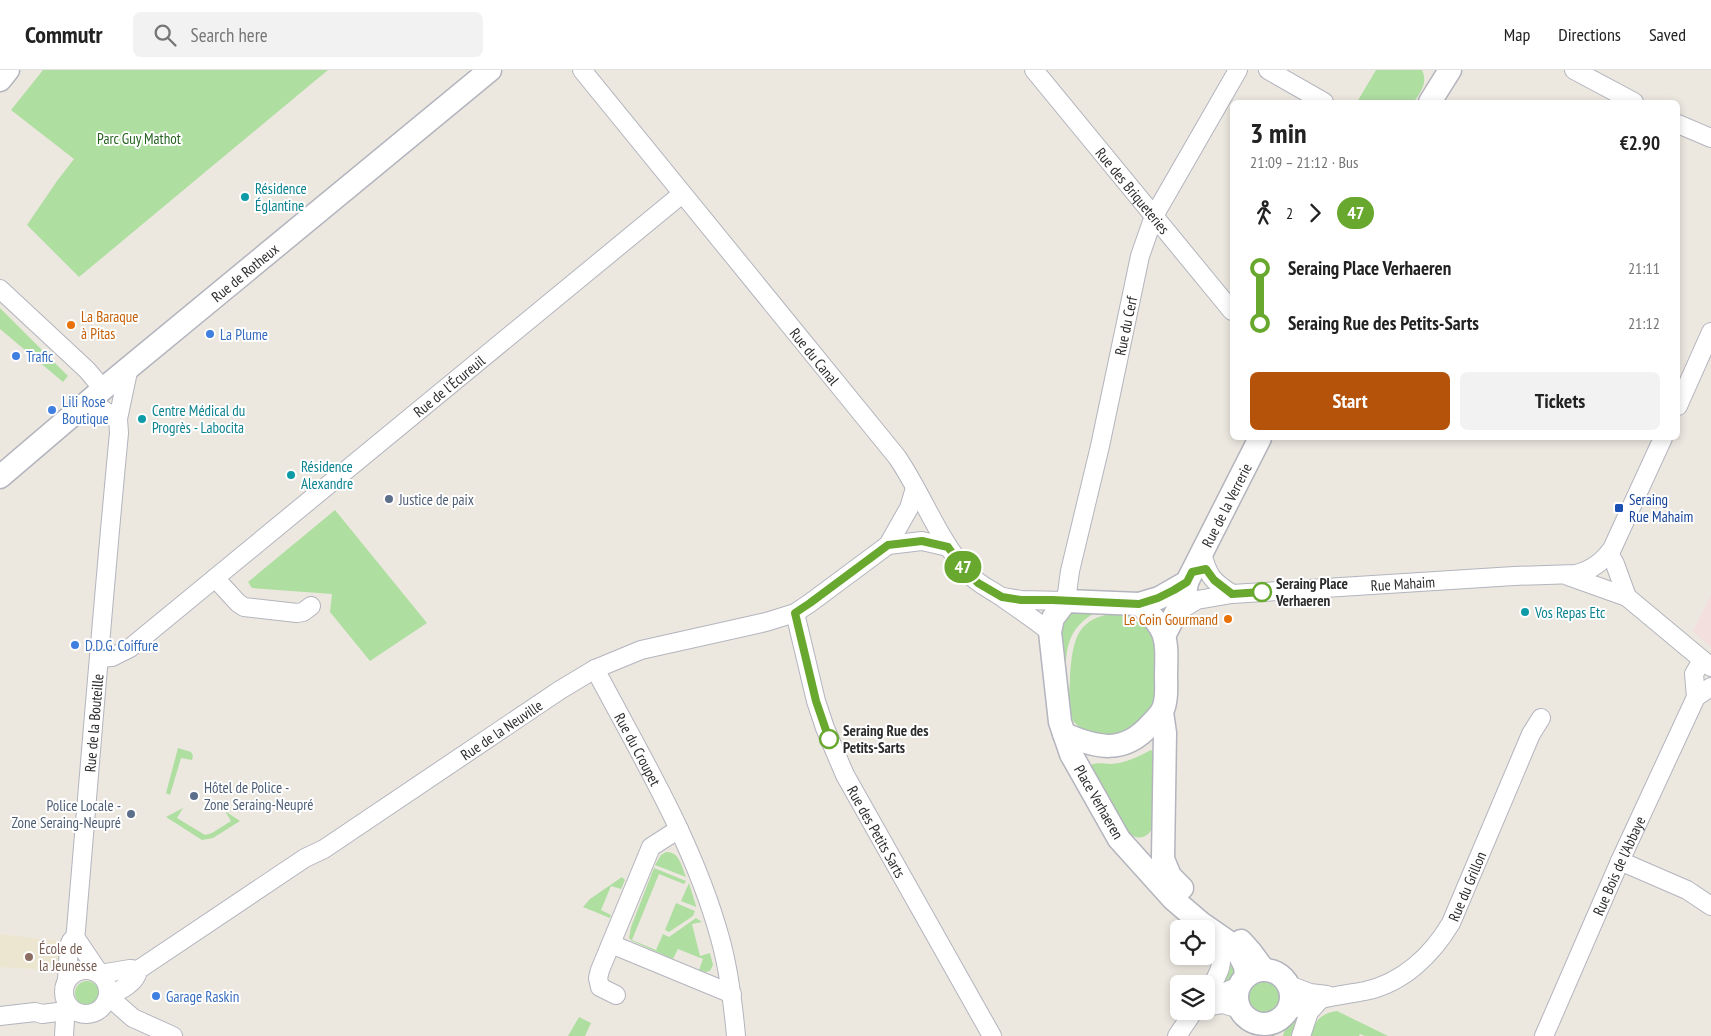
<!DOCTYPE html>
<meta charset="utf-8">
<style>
body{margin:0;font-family:"PT Sans Narrow",sans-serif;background:#f2f2f2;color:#222;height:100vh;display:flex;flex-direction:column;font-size:19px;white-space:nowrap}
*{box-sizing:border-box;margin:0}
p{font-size:16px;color:#767676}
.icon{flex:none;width:28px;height:28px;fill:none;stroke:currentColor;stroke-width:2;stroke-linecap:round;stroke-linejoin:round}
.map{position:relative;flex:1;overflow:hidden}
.sheet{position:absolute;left:1230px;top:30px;width:450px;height:340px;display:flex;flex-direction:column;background:#fff;border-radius:8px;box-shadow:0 2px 8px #0003}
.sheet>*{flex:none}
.badge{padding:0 10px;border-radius:16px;font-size:18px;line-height:32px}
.tools{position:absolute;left:1170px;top:850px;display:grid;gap:10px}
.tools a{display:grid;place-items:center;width:45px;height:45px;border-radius:8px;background:#fff;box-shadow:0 2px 8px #0003;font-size:25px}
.map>.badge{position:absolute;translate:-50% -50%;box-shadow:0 0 0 2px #fff}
.legs{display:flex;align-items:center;gap:8px;height:55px;padding:0 20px;font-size:16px}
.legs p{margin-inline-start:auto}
.head{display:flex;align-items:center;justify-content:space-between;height:85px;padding:0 20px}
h1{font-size:28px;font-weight:700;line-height:38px}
.primary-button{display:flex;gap:10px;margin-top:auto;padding:10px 20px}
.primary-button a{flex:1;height:58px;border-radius:8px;background:#b45309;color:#fff;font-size:20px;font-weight:700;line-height:58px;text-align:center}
.primary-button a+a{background:#f2f2f2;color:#222}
ul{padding:0 20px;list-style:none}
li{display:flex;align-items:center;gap:18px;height:55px;font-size:19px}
li i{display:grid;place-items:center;width:8px;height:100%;margin:0 6px;background:currentColor}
li i::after{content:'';width:12px;height:12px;margin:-6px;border:4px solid;border-radius:50%;background:#fff}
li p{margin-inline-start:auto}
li:first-child i{background:linear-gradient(#0000 50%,currentColor 0)}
li:last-child i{background:linear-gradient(currentColor 50%,#0000 0)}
header{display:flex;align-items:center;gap:30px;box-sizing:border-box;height:70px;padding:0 25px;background:#fff;border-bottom:1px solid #e0e0e0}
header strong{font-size:24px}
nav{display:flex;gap:28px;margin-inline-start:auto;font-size:18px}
.search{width:350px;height:45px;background:#f2f2f2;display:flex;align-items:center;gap:12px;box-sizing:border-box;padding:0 18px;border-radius:8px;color:#767676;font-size:19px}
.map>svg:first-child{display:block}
</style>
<header>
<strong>Commutr</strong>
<div class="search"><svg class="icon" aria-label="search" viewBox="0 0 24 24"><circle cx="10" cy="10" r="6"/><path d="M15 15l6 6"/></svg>Search here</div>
<nav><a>Map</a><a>Directions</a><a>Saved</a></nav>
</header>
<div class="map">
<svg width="1711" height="966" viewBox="0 0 1711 966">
<rect width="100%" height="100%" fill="#ece8e0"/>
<path fill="#ece6d1" d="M0 864 60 871 58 894 48 893V900L0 897Z"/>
<path fill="#f2dfde" d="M1711 525V577L1693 561Z"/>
<path fill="#afdea1" d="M43 0H328L79 207 27 155 57 111 74 89 11 40Z
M1376 0H1422C1428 13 1421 21 1414 32H1357Z
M0 238 68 306 63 312 0 259Z
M335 440 427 553 370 591 330 542 332 524 252 518 248 512Z
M1100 540C1063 559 1067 581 1064 617L1057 567 1066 545 1074 541Z
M1120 543C1157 556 1157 570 1156 605 1156 616 1157 628 1151 639 1149 643 1144 646 1140 650 1137 653 1133 658 1129 660 1114 669 1088 668 1076 654 1072 651 1071 646 1069 641 1068 629 1070 617 1070 606 1073 568 1077 546 1120 543Z
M178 678 191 682 193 686 192 690 181 688 170 725 166 723Z
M1151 680 1154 682 1153 756C1149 768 1138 771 1128 763L1091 695C1097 692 1104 694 1111 694 1125 693 1138 687 1151 680Z
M183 738 177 748 205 765 212 763 231 751 225 741 240 751 213 768 202 770 166 747Z
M666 782C679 781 682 797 686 807L655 795 661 785Z
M654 798 686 811 684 814 659 804 632 870 656 880 663 864 669 867 696 848 702 852 692 854 700 886 710 883 713 895 710 901 705 902 699 900 703 889 678 879 673 889 632 871 629 868 631 857Z
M622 807 625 810 621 819 611 816 601 840 611 845 610 848 583 837 590 829Z
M689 813 696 836V837L681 831Z
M676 833 695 841 693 846 669 862 665 860Z
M1226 878 1239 910 1225 914 1222 910Z
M1244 928a21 21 0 1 1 42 0a21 21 0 1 1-42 0Z
M75 923a12 12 0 1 1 24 0a12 12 0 1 1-24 0Z
M1300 940 1294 966H1283C1286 954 1290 948 1300 940Z
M1337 941 1388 966H1365L1360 964 1359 966H1311C1314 951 1321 943 1337 941Z
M579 947 591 953 585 966H568Z
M1256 958 1266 960 1276 958 1274 966H1257Z"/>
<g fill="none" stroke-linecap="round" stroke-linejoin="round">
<defs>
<g id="minor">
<path id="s1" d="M582 0 897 387C923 425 938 470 969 504 979 515 992 520 1003 528 1019 539 1035 550 1050 562"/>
<path id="s2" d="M1034 0 1232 241"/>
<path d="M1268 0 1324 32"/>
<path d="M1574 0 1634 32"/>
<path d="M1678 54 1711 68"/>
<path d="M0 219 87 300 103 319"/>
<path d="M1678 336 1711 262"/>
<path d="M81 338H100L118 349"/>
<path d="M888 475 922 471 948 477"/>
<path d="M1202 483C1208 506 1212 511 1232 524"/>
<path d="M1609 483 1615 494 1627 527"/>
<path d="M1568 506 1627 527 1711 597"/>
<path d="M215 508 238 533 244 537 297 543 303 542 311 536"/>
<path id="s3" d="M1003 527 1021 530 1066 531 1070 501 1100 376 1140 186 1154 146 1238 0"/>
<path id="s4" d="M1177 542 1197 530 1232 524 1514 506 1576 504C1592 500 1602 492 1612 479L1663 368"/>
<path id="s5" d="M795 543 816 631 825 658 845 705 992 966"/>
<path id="s6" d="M99 588 112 587 130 578 682 124"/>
<path id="s7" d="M595 599C641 686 694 773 720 868 729 900 733 933 736 966"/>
<path d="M1696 627 1694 604 1702 590"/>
<path d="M1620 791 1687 820 1711 836"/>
<path id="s8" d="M75 867 100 904 130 899 138 900 305 788 324 779 560 620 595 599 641 580 766 552 795 543 810 533 888 475 909 438 915 418"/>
<path d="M611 874 732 924"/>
<circle cx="86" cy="922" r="22"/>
<path id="s9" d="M67 910 69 876 71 871 75 867 76 860C90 695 103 529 119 363L118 349 129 297"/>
<path d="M1289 915 1310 923 1327 925"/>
<path d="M616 925 600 917 598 908 600 900 651 777 679 759"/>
<path d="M1206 925C1221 901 1226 892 1217 864"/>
<path d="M108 926 133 948 173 966"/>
<path d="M108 926C119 921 137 913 138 900"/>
<path d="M1206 930 1239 916"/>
<path d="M1206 937 1223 934 1240 939"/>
<path id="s10" d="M1287 942C1311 928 1338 926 1365 921 1403 913 1432 885 1451 853L1531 664 1541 648"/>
<path d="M0 946 35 942 42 944 73 940"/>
<path d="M64 966 66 932"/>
<path d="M1177 966 1194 941"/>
<path d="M1301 966 1309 942 1319 931"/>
<path id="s11" d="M1544 966 1620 791 1696 627 1711 617"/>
</g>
<g id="tertiary">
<path d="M0 10 8 0"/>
<path d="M1430 32 1450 0"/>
<path id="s12" d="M0 407 103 319 490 0"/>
<path d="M1165 564 1185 525 1187 512"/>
<path d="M1162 642 1165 663 1163 789 1170 806 1182 818"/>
<path d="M1064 664C1097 678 1124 685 1151 654 1158 647 1164 641 1165 632 1167 623 1166 614 1166 605 1167 568 1168 559 1139 534"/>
<path d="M1241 871 1250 881 1264 900"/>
<circle cx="1264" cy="927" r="27"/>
<path id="s13" d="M1246 907 1245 896 1237 880 1227 871 1201 853 1173 829 1119 769 1071 684 1060 652 1050 562 1053 548 1066 531 1139 534 1159 528 1187 512 1260 368"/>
</g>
</defs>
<use href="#minor" stroke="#b3b4be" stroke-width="20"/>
<use href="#tertiary" stroke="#b3b4be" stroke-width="25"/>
<use href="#minor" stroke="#fff" stroke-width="18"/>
<use href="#tertiary" stroke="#fff" stroke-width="22"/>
</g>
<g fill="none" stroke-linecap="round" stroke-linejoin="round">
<defs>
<path id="line-1" d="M829 669 816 631 795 543 810 533 888 475 922 471 948 477 960 494 978 513 1002 527 1021 530H1052L1139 534 1158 528 1174 520 1187 512 1192 502 1206 499 1214 510 1232 524 1262 522"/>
</defs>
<use href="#line-1" stroke="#fff" stroke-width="11"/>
<use href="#line-1" stroke="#69a82f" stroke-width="8"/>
</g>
<g fill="#0f9aa8" stroke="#fff" stroke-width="2">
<circle cx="245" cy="127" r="5"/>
<circle cx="142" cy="349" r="5"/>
<circle cx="291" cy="405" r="5"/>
<circle cx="1525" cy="542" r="5"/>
</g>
<g fill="#e8710a" stroke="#fff" stroke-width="2">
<circle cx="71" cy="255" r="5"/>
<circle cx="1228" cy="549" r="5"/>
</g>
<g fill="#3f7fe0" stroke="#fff" stroke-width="2">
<circle cx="210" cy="264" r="5"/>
<circle cx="16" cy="286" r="5"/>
<circle cx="52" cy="340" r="5"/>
<circle cx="75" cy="575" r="5"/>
<circle cx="156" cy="926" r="5"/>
</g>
<g fill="#5c6f8a" stroke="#fff" stroke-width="2">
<circle cx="389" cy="429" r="5"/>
<circle cx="194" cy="726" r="5"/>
<circle cx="131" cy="744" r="5"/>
</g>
<rect fill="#1a4fb4" stroke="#fff" stroke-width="2" x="1614" y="433" width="10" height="10" rx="2.5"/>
<g fill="#fff" stroke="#69a82f" stroke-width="2.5">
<circle cx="1262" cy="522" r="9"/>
<circle cx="829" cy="669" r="9"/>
</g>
<circle fill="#8d6e63" stroke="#fff" stroke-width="2" cx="29" cy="887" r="5"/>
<g text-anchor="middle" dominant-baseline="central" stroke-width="4" stroke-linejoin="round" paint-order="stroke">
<g font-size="15" fill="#286421" stroke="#fff">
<text x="139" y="68">Parc Guy Mathot</text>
</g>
<g font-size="15" fill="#0d838f" stroke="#fff" text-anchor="start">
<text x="255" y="118">Résidence<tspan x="255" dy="17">Églantine</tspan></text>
<text x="152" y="340">Centre Médical du<tspan x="152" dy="17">Progrès - Labocita</tspan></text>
<text x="301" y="396">Résidence<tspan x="301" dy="17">Alexandre</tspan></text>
<text x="1535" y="542">Vos Repas Etc</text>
</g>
<g font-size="15" fill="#2c2c2c" stroke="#fff">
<text stroke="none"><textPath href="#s2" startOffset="156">Rue des Briqueteries</textPath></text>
<text stroke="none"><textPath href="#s12" startOffset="319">Rue de Rotheux</textPath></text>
<text stroke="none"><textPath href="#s3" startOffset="345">Rue du Cerf</textPath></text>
<text stroke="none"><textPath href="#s1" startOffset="369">Rue du Canal</textPath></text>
<text stroke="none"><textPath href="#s6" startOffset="446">Rue de l'Écureuil</textPath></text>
<text stroke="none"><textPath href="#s13" startOffset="662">Rue de la Verrerie</textPath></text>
<text stroke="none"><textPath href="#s4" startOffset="230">Rue Mahaim</textPath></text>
<text stroke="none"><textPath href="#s9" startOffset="260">Rue de la Bouteille</textPath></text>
<text stroke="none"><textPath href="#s8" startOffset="519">Rue de la Neuville</textPath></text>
<text stroke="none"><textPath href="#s7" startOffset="91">Rue du Croupet</textPath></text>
<text transform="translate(1099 732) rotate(60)">Place Verhaeren</text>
<text stroke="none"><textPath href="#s5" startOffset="235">Rue des Petits Sarts</textPath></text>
<text stroke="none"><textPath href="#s11" startOffset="186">Rue Bois de l'Abbaye</textPath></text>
<text stroke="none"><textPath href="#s10" startOffset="234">Rue du Grillon</textPath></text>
</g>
<g font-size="15" fill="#c56008" stroke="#fff" text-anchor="start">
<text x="81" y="246">La Baraque<tspan x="81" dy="17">à Pitas</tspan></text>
<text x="1218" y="549" text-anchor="end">Le Coin Gourmand</text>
</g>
<g font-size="15" fill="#366cbe" stroke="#fff" text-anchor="start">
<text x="220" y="264">La Plume</text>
<text x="26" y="286">Trafic</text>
<text x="62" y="331">Lili Rose<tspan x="62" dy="17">Boutique</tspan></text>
<text x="85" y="575">D.D.G. Coiffure</text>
<text x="166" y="926">Garage Raskin</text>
</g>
<g font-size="15" fill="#4e5e75" stroke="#fff" text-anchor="start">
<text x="399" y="429">Justice de paix</text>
<text x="204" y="717">Hôtel de Police -<tspan x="204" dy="17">Zone Seraing-Neupré</tspan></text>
<text x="121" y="735" text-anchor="end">Police Locale -<tspan x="121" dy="17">Zone Seraing-Neupré</tspan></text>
</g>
<g font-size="15" fill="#164399" stroke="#fff" text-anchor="start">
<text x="1629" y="429">Seraing<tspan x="1629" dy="17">Rue Mahaim</tspan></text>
</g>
<g font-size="15" font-weight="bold" fill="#2c2c2c" stroke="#fff" text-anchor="start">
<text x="1276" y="513">Seraing Place<tspan x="1276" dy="17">Verhaeren</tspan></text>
<text x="843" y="660">Seraing Rue des<tspan x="843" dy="17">Petits-Sarts</tspan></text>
</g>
<g font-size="15" fill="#785e54" stroke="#fff" text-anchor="start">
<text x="39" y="878">École de<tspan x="39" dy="17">la Jeunesse</tspan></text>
</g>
</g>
</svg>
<div class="tools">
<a><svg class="icon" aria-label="locate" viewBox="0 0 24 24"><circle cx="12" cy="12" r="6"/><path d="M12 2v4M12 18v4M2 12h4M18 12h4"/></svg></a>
<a><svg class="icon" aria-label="layers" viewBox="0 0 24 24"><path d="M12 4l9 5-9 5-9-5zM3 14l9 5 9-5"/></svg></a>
</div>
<b class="badge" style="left:963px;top:497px;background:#69a82f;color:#fff">47</b>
<section class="sheet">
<div class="head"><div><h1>3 min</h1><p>21:09 – 21:12 · Bus</p></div><b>€2.90</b></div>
<div class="legs"><svg class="icon" aria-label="walk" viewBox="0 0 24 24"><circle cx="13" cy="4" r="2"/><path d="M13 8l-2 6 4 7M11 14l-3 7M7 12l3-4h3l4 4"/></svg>2<svg class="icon" aria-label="forward" viewBox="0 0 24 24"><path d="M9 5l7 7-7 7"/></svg><b class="badge" style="background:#69a82f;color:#fff">47</b></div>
<ul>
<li><i style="color:#69a82f"></i><b>Seraing Place Verhaeren</b><p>21:11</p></li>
<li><i style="color:#69a82f"></i><b>Seraing Rue des Petits-Sarts</b><p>21:12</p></li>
</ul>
<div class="primary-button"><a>Start</a><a>Tickets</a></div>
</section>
</div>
